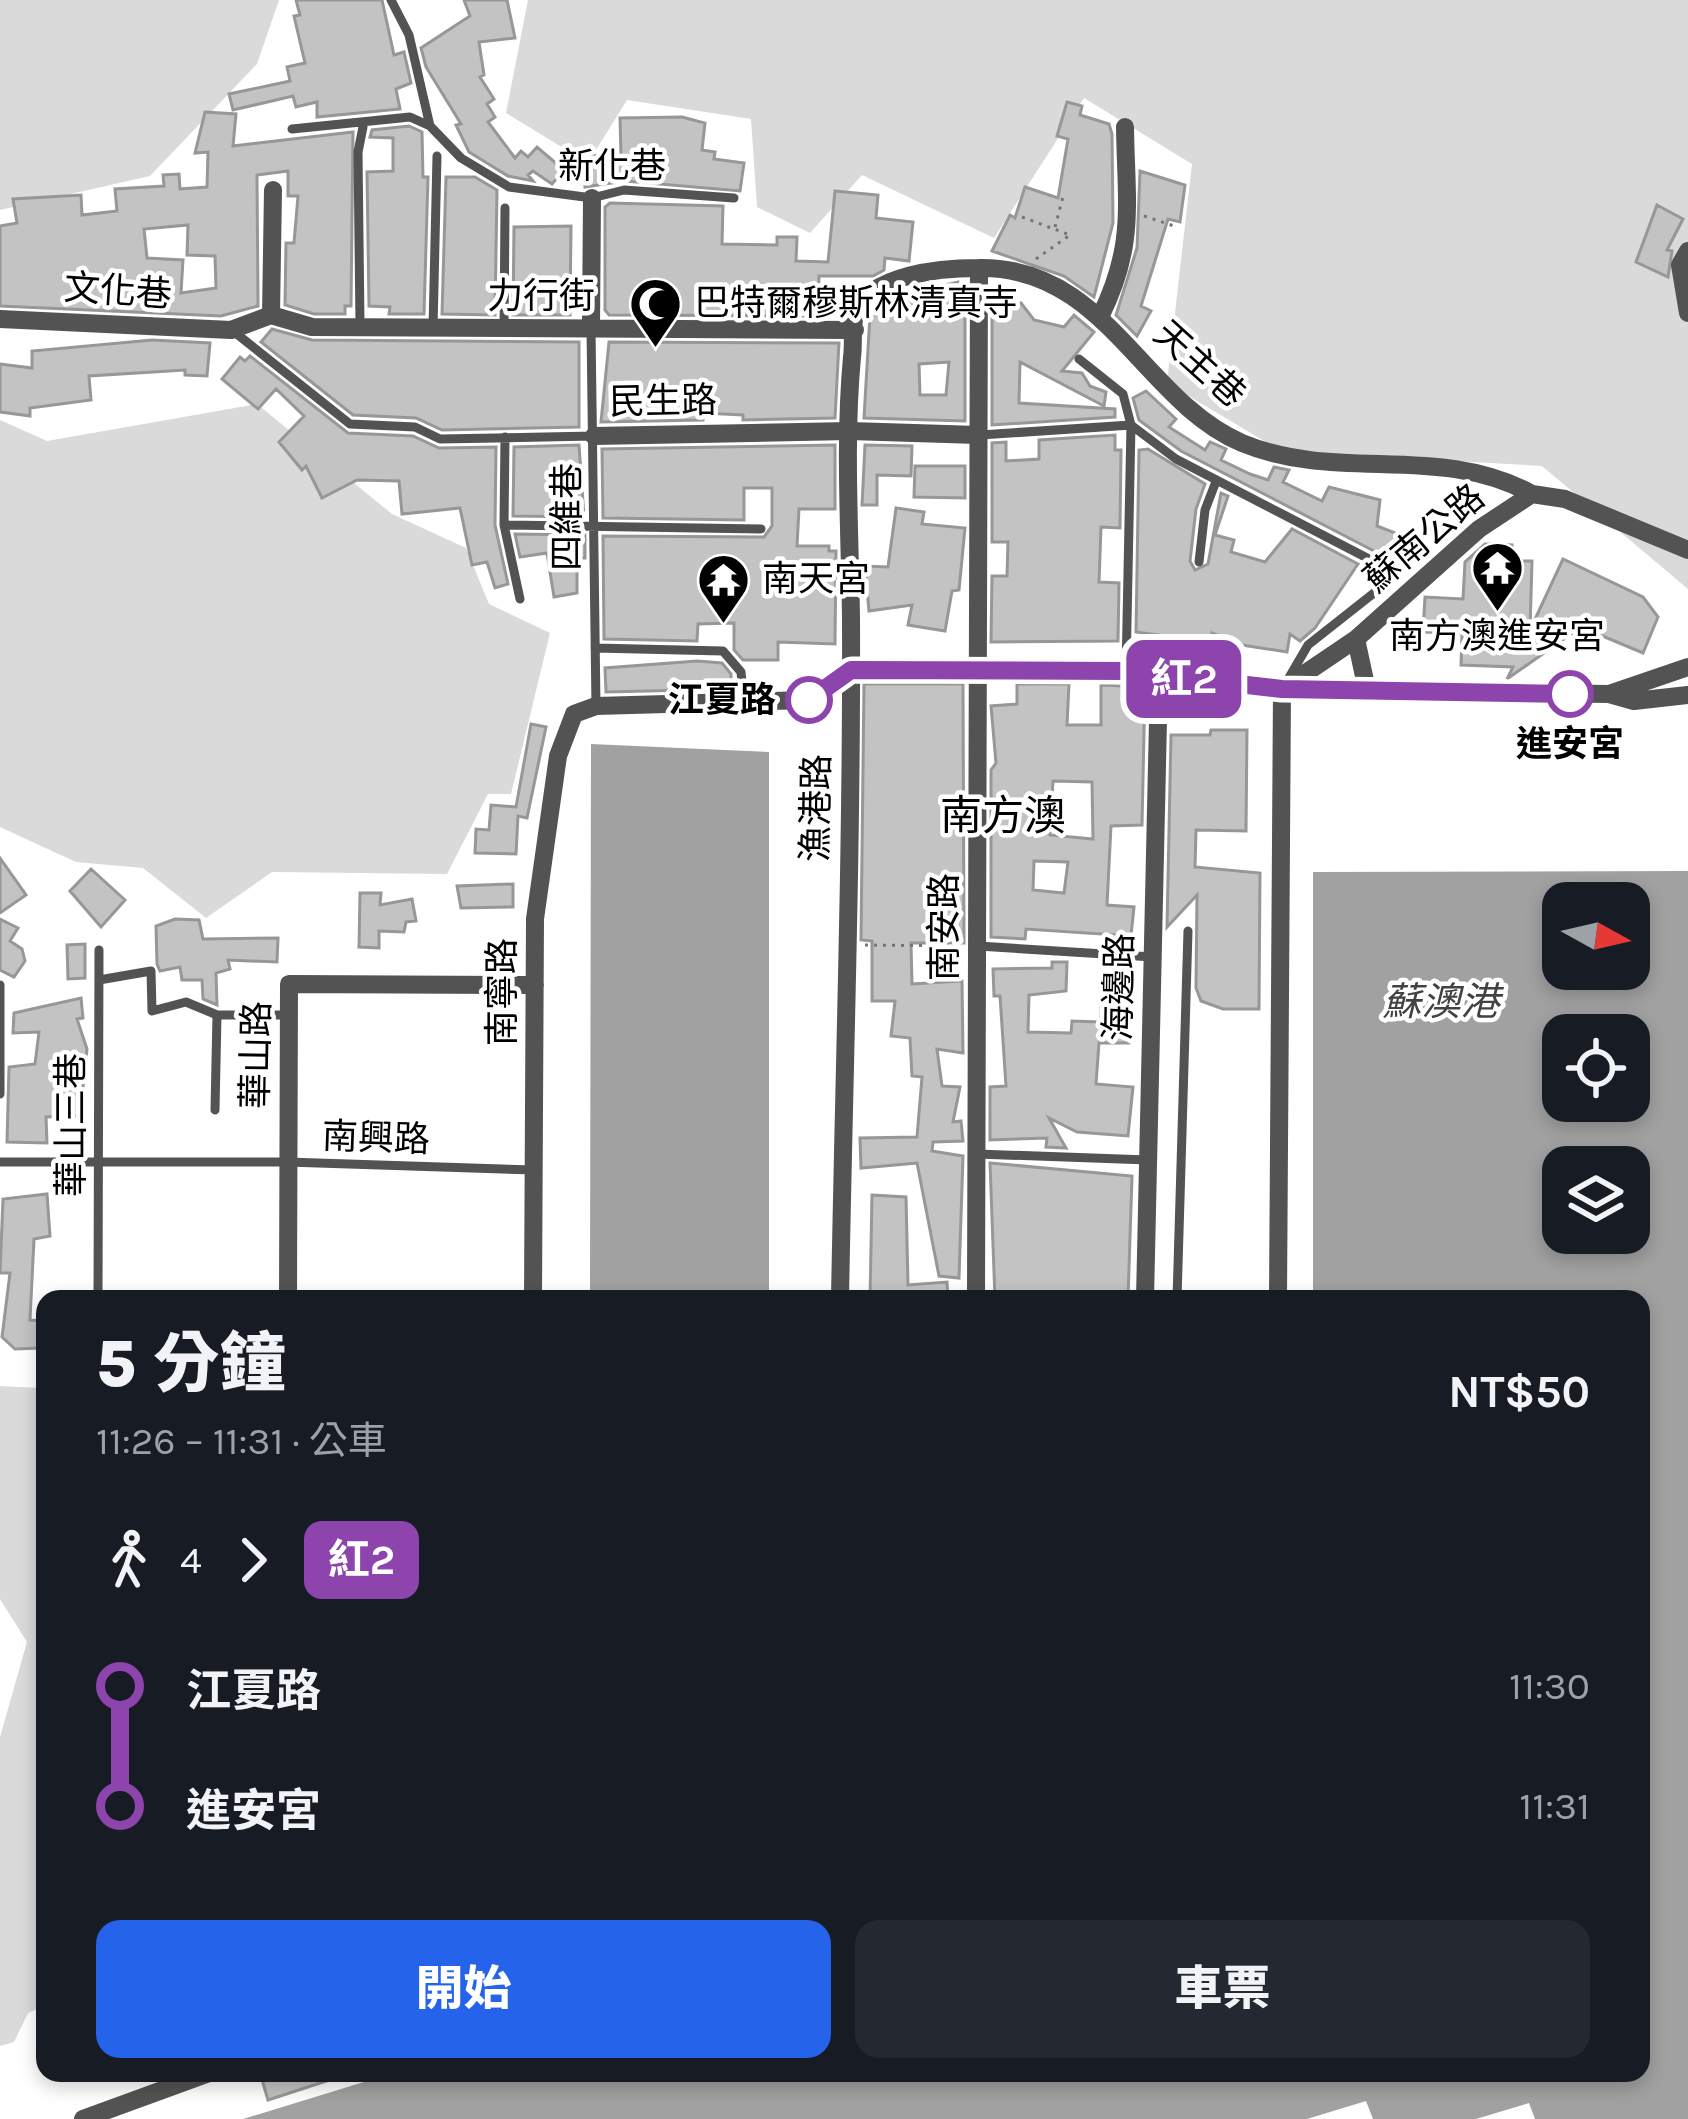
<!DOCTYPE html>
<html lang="zh-TW">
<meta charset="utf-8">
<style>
body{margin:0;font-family:Karla,"Noto Sans TC",sans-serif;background:#242831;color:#f1f3f6;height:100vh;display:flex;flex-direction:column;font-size:45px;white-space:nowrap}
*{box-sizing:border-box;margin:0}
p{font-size:39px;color:#9ea1a6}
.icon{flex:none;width:66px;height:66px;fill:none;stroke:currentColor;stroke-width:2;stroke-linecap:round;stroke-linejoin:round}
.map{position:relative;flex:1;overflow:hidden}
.sheet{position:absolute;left:36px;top:1290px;width:1614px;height:792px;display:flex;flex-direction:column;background:#171b24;border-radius:24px;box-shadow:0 6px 18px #0003}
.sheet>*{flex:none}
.badge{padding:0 24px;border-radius:18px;font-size:42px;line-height:78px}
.needle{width:78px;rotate:98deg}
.buttons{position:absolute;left:1542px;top:882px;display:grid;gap:24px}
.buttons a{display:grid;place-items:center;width:108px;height:108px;border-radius:24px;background:#171b24;box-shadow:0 6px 18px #0003;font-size:60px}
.map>.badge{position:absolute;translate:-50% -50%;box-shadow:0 0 0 6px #fff}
.legs{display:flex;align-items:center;gap:18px;height:132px;padding:0 60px;font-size:39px}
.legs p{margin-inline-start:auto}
.summary{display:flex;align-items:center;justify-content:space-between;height:204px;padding:0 60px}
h1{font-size:66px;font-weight:800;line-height:90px}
.cta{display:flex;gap:24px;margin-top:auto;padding:24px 60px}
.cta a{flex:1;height:138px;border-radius:24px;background:#2563eb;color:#fff;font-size:48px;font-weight:800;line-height:138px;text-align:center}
.cta a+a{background:#242831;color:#f1f3f6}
ul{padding:0 60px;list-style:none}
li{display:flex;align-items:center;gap:42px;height:120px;font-size:45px}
li i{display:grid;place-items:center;width:18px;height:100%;margin:0 15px;background:currentColor}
li i::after{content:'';width:30px;height:30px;margin:-15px;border:9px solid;border-radius:50%;background:#171b24}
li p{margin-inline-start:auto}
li:first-child i{background:linear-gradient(#0000 50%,currentColor 0)}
li:last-child i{background:linear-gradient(currentColor 50%,#0000 0)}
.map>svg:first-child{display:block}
</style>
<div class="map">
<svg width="1688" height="2119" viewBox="0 0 1688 2119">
<rect width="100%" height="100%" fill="#fff"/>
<path fill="#dadada" d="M0 0H279L257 64 150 176 0 210Z
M528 0H1688V589L1542 466 1281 451 1167 383 1192 164 1084 98 994 238 862 175 810 233 757 207 751 119 627 100 588 163 506 113Z
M257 404 392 514 466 548 489 604 550 633 511 794H488L447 874 272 872 206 918 143 868 76 862 0 827V420L47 441Z
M0 1386 38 1388 45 1397V2006L28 2013 14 2042 0 2046V1737L27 1642 0 1599Z"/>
<path fill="#a1a1a1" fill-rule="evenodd" d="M591 744 769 752V1299H590Z
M1688 871V2119H1535L1529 2103 1476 2119H1373L1366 2101 1307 2119H243L393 2073H1641V1299H1313V872ZM1563 903H1629V969H1563ZM1563 1035H1629V1101H1563ZM1563 1167H1629V1233H1563Z"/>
<path fill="#c3c3c3" stroke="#979797" stroke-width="3" fill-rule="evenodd" d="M296 0H382L394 55 404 52 411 83 396 89 400 109 317 117V102L296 107 293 96 233 110 229 94 290 81 287 67 305 63 294 16 300 15Z
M464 0H507L515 38 479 42 484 75 480 77 494 99 487 104 495 117 488 122 515 158 521 151 528 157 537 147 564 170 552 184 533 171 528 175 533 181 508 176 469 152 456 125 461 124 426 67 421 48 470 16Z
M1067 102 1082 106 1080 115 1109 124 1112 134 1113 223 1094 297 1064 276 992 251 1010 215 1015 218 1025 187 1058 198 1068 139 1057 136Z
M205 112 236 114 233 146 353 132 351 306H345V314H314L285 305 286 243H294L298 196H288V171L257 175 258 306 221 316 0 306V226L17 223 13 199 81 195 82 215 117 211 115 189 164 186 163 175 179 174 180 189 207 187 208 152 195 153ZM188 225 187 255 215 256 216 288 181 293 183 260 147 258 144 229Z
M682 117 705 123 702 150 715 152 714 159 744 163 740 191 625 181 585 187 586 155 621 156 620 118Z
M409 126 422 132 423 177H428L424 314H389L390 307 369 306 367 172 393 171V138L370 137 372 130Z
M1140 171 1185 185 1180 222 1168 219 1141 306 1151 311 1137 336 1116 315 1137 248Z
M446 177H475L497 190 495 315 442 314Z
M835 191 878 195 876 218 913 222 909 261 885 258 884 270 873 276H819L818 316 609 315 605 310V207L610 203 723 206 722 244 777 245V237H797L796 261 828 262Z
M1657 205 1683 219 1667 250 1672 251 1668 277 1636 262Z
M571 226 570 315H513L514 227Z
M958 282 959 296H965V421L864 418 870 315 892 314 890 297ZM949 362 946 395H920L919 364Z
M992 300 1021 303 1034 320 1064 327 1074 315 1094 332 1062 371 1082 373 1090 386 1106 392 1104 406 1020 362 1019 403 1115 409V417L992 425Z
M272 329 312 340 579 342V427L442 430 416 418 353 415 261 342Z
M152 340 210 343 207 376 185 375V370L89 376 91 400 30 408V416L0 412V364L32 368V351Z
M609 342 839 343 835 418 743 420V415L703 413V420L601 422Z
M250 356 348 433 413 436 439 448 496 447 495 525 508 584 495 588 487 562 472 565 460 508 402 514 399 481 357 480 322 498 306 466 302 470 279 442 304 416 276 389 258 409 222 379 240 357 245 361Z
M1146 391 1176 419 1169 427 1205 450 1210 442 1226 449 1221 460 1250 474 1268 480 1274 467 1289 470 1283 482 1322 501 1329 487 1380 500 1377 526 1411 539 1401 565 1181 451 1139 420 1133 398Z
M1115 435V450H1121L1120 528 1101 527 1099 582 1119 583 1118 641 991 642 992 576H1007L1008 542H992V443L1006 442V461L1039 459V440Z
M579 445 584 517 513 516 514 447Z
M835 445V509H799L797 546H829V551H836L835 644 778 642V660H743L734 650V623L698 624 697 641 604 639 603 536 764 537 772 526V488H744V520L603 518 602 449Z
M865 445 912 446 911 476 877 475V505H862Z
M1148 449 1205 484 1196 509 1190 561 1195 570 1208 564 1221 493 1228 496 1215 535 1234 540 1231 552 1265 562 1292 529 1358 564 1315 628 1300 641 1290 634 1287 652 1242 645 1212 633V638H1180L1136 632 1139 450Z
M915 466H965V498L914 497Z
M896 508 924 512 922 524 965 528 959 590 952 591 945 631 908 625 912 605 869 611 865 566 888 567Z
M515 534 585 535V558H577V593L554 597 547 553 520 557Z
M1485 544 1512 545V561H1532L1530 630 1563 559 1643 597 1658 617 1643 653 1581 627 1507 679 1513 667 1461 665 1462 633 1423 632 1425 597 1463 599 1465 562Z
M697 661 722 663 731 674V689L606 692 605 668Z
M864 684H963L964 943H911L912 984 962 981 963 1053 937 1049 942 1086 960 1087 953 1122 961 1121 963 1141 933 1142 932 1151 963 1156 959 1278 939 1276 917 1163 861 1168 860 1138 917 1137 922 1077 912 1076 910 1038 891 1036 895 1001H872V941L861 940Z
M1017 684H1069L1067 725H1101V685L1145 687 1142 825 1111 826 1107 905 1134 907 1131 936 1026 929 1025 939 991 937V770L996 763 991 706 1017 704ZM1053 781 1092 782 1093 839 1050 835ZM1034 861 1068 862 1064 893 1033 890Z
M531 724 546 727 527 818 518 816 516 854 475 853 476 829 489 830 491 805 516 807Z
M1211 730H1247L1246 831 1196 830 1195 867 1260 873 1259 1009H1223L1201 1001 1196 988 1197 895 1167 927 1171 735H1210Z
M0 858 26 895 0 913Z
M91 869 125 900 101 927 70 891Z
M513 884V907L461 908 457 886Z
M360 893H381L380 905 412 899 416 921 406 922 404 932 379 931V948L359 947Z
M0 919 18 928 10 941 22 949 25 961 14 977 0 970Z
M175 919 199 920 203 939 278 938 277 962 228 960 230 969 216 973 217 1005 203 999 202 980H182L180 967 160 971 157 964 156 926Z
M85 944V978L68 979 67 945Z
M1052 962H1067L1066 991 1029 995 1028 1032 1071 1033 1072 1021 1101 1022 1102 974 1118 975 1117 1009 1130 1010 1129 1043H1099L1096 1084 1133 1087 1128 1136 1077 1132 1049 1118 1066 1148 1046 1147 1047 1138 990 1140V1087L1006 1086 1000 996H994L993 969 1052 968Z
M81 998 83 1018 77 1019 87 1049 80 1116 46 1117 47 1143 7 1142 9 1067 35 1064 39 1032 13 1033 14 1013Z
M990 1163 1132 1176 1128 1299H995Z
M47 1194 50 1236 34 1239 30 1320 44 1321 41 1348 15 1349 2 1337 10 1273H0L3 1199Z
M872 1195 906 1197 908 1285 947 1282 948 1299H870Z
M272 2073H342V2076L268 2100 261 2076Z"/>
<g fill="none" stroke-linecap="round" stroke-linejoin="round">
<path stroke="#757575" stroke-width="3" stroke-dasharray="3 6" stroke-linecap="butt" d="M1144 216 1177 227
M1022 217 1070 235 1036 259
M1055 227 1064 193
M865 945 957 946"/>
<path stroke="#535353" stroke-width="9" d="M391 0 409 35 430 126 461 158 509 187 592 198 624 190 734 198
M292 129 410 117 430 126
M360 325 358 152 363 127
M433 328 437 156
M591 328 596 706
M233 331 350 424 415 427 440 439 594 436
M504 331 505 208
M1079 359 1123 394 1131 425 1176 459 1398 574 1308 645 1287 681
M980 435 1131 425
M505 437 504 525 520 599
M504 525 761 529
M1199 562 1205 510 1215 484
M595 648 723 651 741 672 744 701
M1126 671 1131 425
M978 946 1153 957
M99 980 151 971 152 1011 186 1002 217 1015H289
M0 985V1094
M215 1110 217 1015
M977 1154 1148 1160
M0 1162H287L534 1170
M98 1299 99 950
M1177 1299 1188 931"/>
<path stroke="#535353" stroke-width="18" d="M1688 251 1680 265 1688 313
M271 315 273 190
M1100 317C1136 245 1126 203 1125 127
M0 319 231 330 271 315 312 327 855 330
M591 328 592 198
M594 436 850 431 978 435
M1356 639 1367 690
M1282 689 1356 639 1479 529 1532 494 1565 499 1688 550
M1609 694 1688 667
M288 1299 289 984 535 985
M533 1299 535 919 558 756 574 714 596 706 809 700 851 670 1126 671 1282 689 1609 694 1634 701 1688 695
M840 1299C844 1073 852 846 851 619 850 532 844 443 852 357 854 344 851 323 856 312 871 274 942 268 978 268 1105 265 1143 401 1242 443 1339 483 1440 443 1532 494
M976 1299 979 268
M1145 1299 1159 676
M1278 1299 1282 689
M83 2119 209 2073"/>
</g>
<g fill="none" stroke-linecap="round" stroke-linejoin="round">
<defs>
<path id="line-1" d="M809 700 851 670 1126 671 1282 689 1570 694"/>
</defs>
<use href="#line-1" stroke="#fff" stroke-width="27"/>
<use href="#line-1" stroke="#8e44ad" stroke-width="18"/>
</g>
<defs>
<symbol id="mosque-pin" viewBox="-11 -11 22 30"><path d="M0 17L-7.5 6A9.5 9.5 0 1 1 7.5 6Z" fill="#000" stroke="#fff"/><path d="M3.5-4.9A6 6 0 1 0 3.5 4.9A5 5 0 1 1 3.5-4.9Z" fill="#fff"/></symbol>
<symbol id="temple-pin" viewBox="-11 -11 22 30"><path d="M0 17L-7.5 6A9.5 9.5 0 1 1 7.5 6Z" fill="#000" stroke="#fff"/><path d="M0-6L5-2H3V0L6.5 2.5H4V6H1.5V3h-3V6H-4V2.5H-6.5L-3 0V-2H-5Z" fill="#fff"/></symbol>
</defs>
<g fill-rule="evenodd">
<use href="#mosque-pin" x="626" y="274" width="59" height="81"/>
<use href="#temple-pin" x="1468" y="538" width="59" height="81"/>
<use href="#temple-pin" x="694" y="550" width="59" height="81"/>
</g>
<g fill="#fff" stroke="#8e44ad" stroke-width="6">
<circle cx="1570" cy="694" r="21"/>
<circle cx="809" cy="700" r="21"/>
</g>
<g text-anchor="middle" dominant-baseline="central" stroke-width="9" stroke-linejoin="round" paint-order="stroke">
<g font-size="36" fill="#000" stroke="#fff">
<text x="612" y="166">新化巷</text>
<text transform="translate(118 291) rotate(4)">文化巷</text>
<text x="541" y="296">力行街</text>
<text transform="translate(1200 364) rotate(42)">天主巷</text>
<text transform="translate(663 401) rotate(-1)">民生路</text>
<text transform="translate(567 517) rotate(-90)">四維巷</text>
<text transform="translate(1424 538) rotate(-40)">蘇南公路</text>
<text transform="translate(816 808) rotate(-89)">漁港路</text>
<text transform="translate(944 927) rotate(-90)">南安路</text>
<text transform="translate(1119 987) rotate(-89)">海邊路</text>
<text transform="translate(502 992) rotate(-90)">南寧路</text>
<text transform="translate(256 1055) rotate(-89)">華山路</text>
<text transform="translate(71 1125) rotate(-90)">華山三巷</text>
<text transform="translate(376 1138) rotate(2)">南興路</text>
</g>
<g font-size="36" fill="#000" stroke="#fff" text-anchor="start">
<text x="694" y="303">巴特爾穆斯林清真寺</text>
<text x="762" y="579">南天宮</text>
<text x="1497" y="636" text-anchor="middle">南方澳進安宮</text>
</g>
<g font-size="36" font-weight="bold" fill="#000" stroke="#fff" text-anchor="end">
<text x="776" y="700">江夏路</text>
<text x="1570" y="744" text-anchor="middle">進安宮</text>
</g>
<g font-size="39" font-style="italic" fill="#424242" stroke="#fff">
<text x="1441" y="1002">蘇澳港</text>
</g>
<g font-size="42" fill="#000" stroke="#fff">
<text x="1003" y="816">南方澳</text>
</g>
</g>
</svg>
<div class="buttons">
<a><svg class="needle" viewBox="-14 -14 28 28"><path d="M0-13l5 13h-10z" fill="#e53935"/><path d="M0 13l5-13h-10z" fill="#9ea1a6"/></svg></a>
<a><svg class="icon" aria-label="locate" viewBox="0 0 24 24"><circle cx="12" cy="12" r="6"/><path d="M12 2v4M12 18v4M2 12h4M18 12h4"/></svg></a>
<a><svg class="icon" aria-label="layers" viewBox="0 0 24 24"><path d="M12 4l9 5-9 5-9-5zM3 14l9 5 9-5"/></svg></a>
</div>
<b class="badge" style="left:1184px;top:679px;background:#8e44ad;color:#fff">紅2</b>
<section class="sheet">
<div class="summary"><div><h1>5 分鐘</h1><p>11:26 – 11:31 · 公車</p></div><b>NT$50</b></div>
<div class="legs"><svg class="icon" aria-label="walk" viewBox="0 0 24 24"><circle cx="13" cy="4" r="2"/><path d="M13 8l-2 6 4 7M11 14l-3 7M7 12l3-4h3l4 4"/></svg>4<svg class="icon" aria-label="forward" viewBox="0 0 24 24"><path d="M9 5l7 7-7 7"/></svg><b class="badge" style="background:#8e44ad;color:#fff">紅2</b></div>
<ul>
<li><i style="color:#8e44ad"></i><b>江夏路</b><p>11:30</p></li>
<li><i style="color:#8e44ad"></i><b>進安宮</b><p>11:31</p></li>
</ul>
<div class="cta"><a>開始</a><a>車票</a></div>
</section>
</div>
